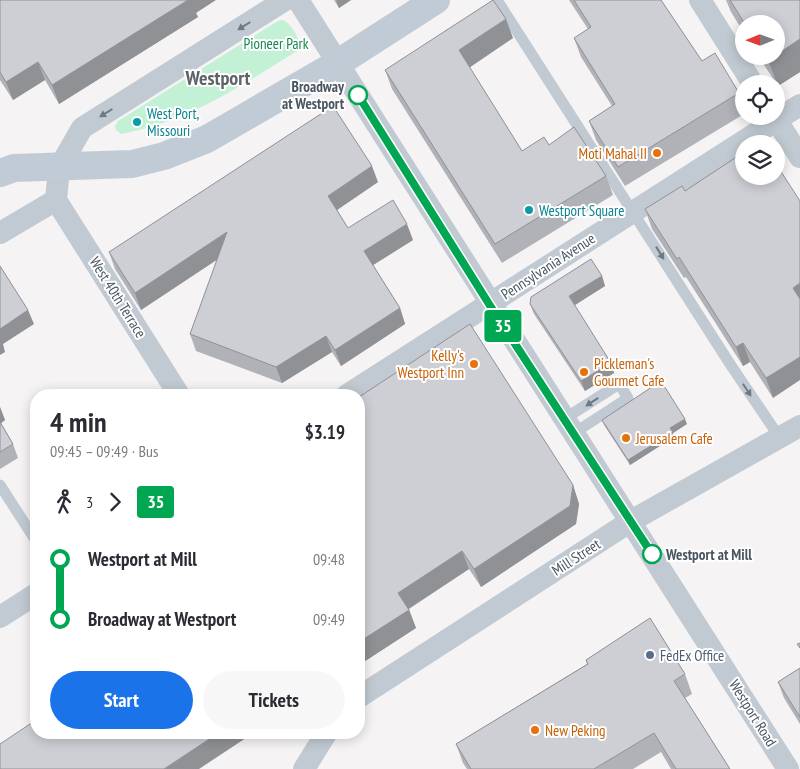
<!DOCTYPE html>
<meta charset="utf-8">
<style>
body{margin:0;font-family:"PT Sans Narrow",sans-serif;background:#f7f7f7;color:#2b2b33;height:100vh;display:flex;flex-direction:column;font-size:19px;white-space:nowrap}
*{box-sizing:border-box;margin:0}
p{font-size:16px;color:#7c7c81}
.icon{flex:none;width:28px;height:28px;fill:none;stroke:currentColor;stroke-width:2;stroke-linecap:round;stroke-linejoin:round}
.map{position:relative;flex:1;overflow:hidden}
.sheet{position:absolute;left:30px;top:389px;width:335px;height:350px;display:flex;flex-direction:column;background:#fff;border-radius:20px;box-shadow:0 2px 12px #0003}
.sheet>*{flex:none}
.badge{padding:0 10px;border-radius:4px;font-size:18px;line-height:32px}
.needle{width:32px;rotate:269deg}
.fabs{position:absolute;left:735px;top:15px;display:grid;gap:10px}
.fabs a{display:grid;place-items:center;width:50px;height:50px;border-radius:50%;background:#fff;box-shadow:0 2px 12px #0003;font-size:25px}
.map>.badge{position:absolute;translate:-50% -50%;box-shadow:0 0 0 2px #fff}
.legs{display:flex;align-items:center;gap:8px;height:55px;padding:0 20px;font-size:16px}
.legs p{margin-inline-start:auto}
.overview{display:flex;align-items:center;justify-content:space-between;height:85px;padding:0 20px}
h1{font-size:28px;font-weight:600;line-height:38px}
.action{display:flex;gap:10px;margin-top:auto;padding:10px 20px}
.action a{flex:1;height:58px;border-radius:30px;background:#1a73e8;color:#fff;font-size:20px;font-weight:600;line-height:58px;text-align:center}
.action a+a{background:#f7f7f7;color:#2b2b33}
ul{padding:0 20px;list-style:none}
li{display:flex;align-items:center;gap:18px;height:60px;font-size:19px}
li i{display:grid;place-items:center;width:8px;height:100%;margin:0 6px;background:currentColor}
li i::after{content:'';width:12px;height:12px;margin:-6px;border:4px solid;border-radius:50%;background:#fff}
li p{margin-inline-start:auto}
li:first-child i{background:linear-gradient(#0000 50%,currentColor 0)}
li:last-child i{background:linear-gradient(currentColor 50%,#0000 0)}
.map>svg:first-child{display:block}
</style>
<div class="map">
<svg width="800" height="769" viewBox="0 0 800 769">
<rect width="100%" height="100%" fill="#f5f3f3"/>
<path fill="#c3f1d5" d="M283 20C292 24 299 38 300 47L297 51C239 87 189 121 121 134L116 130 115 126 118 121 278 21Z"/>
<g fill="none" stroke-linecap="round" stroke-linejoin="round">
<path stroke="#c1cad2" stroke-width="11" d="M497 0 730 364 780 438
M564 419 619 384 628 398 574 433
M0 485 36 541"/>
<path stroke="#c1cad2" stroke-width="22" d="M298 0C460 257 625 512 788 769
M700 0 753 84
M774 116 800 157
M56 200 179 395
M0 233 56 200 59 168 82 128 285 0
M347 395 800 105
M0 617 36 594
M359 697 631 521 800 426
M304 769 327 732"/>
<path stroke="#c1cbd6" stroke-width="28" d="M0 173 14 168 132 164 164 156 207 139 338 63 436 0"/>
</g>
<path fill="#b0b2b7" d="M0 0 196 13 198 17 59 104 45 80 13 100 0 80Z
M334 0H351L339 8Z
M569 0H661L702 61 739 93 744 106V114L625 186 596 140 589 121 612 106 581 57 574 38 588 29Z
M726 0H800V72L778 86 758 56H776V24H744V33L731 12Z
M513 38 469 67 522 151 549 145 606 176 613 195 502 263 392 89 385 70Z
M744 152 773 398 750 362 743 366 686 277 684 278 652 229 645 209 685 191Z
M378 182 337 210 348 228 413 240 373 265 400 308 405 324 341 366 332 352 282 383 196 351 190 334 218 259 141 310 115 269 109 252Z
M602 276 605 286 574 305 611 363 614 373 585 391 534 314 530 304Z
M359 397 573 485 579 504 576 524 481 587 469 569 409 609 416 628 359 665Z
M0 407 5 420 1 423 13 444 18 458 0 469Z
M602 420 687 424 673 433 674 437 630 465 604 425Z
M586 660 685 674 692 694 685 698 730 769H671L661 752 633 769H467L463 763 456 744 587 664Z
M800 668V724L784 698 778 682Z"/>
<path fill="#909195" d="M188 0H216L196 13 198 17 59 104 52 85Z
M336 0H351L339 8Z
M506 19 513 38 466 70 459 50Z
M800 39V72L778 86 768 60 774 56H776V55Z
M38 62 45 80 13 100 6 82Z
M372 166 378 182 334 212 328 196Z
M407 224 413 240 370 267 364 251Z
M227 232 233 249 141 310 135 293Z
M602 276 605 286 572 307 569 296Z
M800 283V306L793 288Z
M400 308 405 324 341 366 335 350Z
M28 310 34 324 3 344 5 352 0 355V329Z
M326 336 332 352 282 383 276 367Z
M743 343 750 362 743 366 736 347Z
M800 357V380L773 398 766 378Z
M611 363 614 373 585 391 581 381Z
M0 407 5 420 0 424Z
M685 419 687 424 673 433 674 437 630 465 628 460 670 428Z
M573 485 579 504 576 524 481 587 474 569Z
M462 551 469 569 405 611 398 593Z
M409 610 416 628 359 665V642Z
M220 732H255L199 769H164Z"/>
<path fill="#cdcfd5" stroke="#909195" d="M0 0H188L52 85 38 62 6 82 0 72Z
M493 0 506 19 459 50 522 151 544 137 549 145 574 127 606 176 495 244 385 70Z
M574 0H661L702 61 715 53 739 93 618 167 589 121 615 104 574 38 591 27Z
M730 0H800V39L776 55V24H745Z
M766 56H774L768 60Z
M333 106 372 166 328 196 348 228 393 200 407 224 364 251 400 308 335 350 326 336 276 367 190 334 227 232 135 293 109 252Z
M762 141 764 144H757Z
M744 152V176H776V164L800 201V283L793 288 800 299V357L766 378 743 343 736 347 679 257 677 259 645 209 682 186 685 191Z
M591 259 602 276 569 296 611 363 581 381 530 304 531 297Z
M0 266 28 310 0 329Z
M470 324 573 485 570 506 474 569 462 551 398 593 409 610 359 642V397Z
M661 381 685 419 670 428 673 432 628 460 602 420Z
M0 422 13 444 0 452Z
M650 618 685 674 674 681 730 769H676L654 733 594 769H471L456 744 588 664 586 660Z
M800 643V648L797 644Z
M800 668V717L778 682Z
M36 720V732H220L164 769H0V744Z"/>
<defs><path id="oneway-solid" d="M-6-.8H1V-3.2L6.5 0L1 3.2V.8H-6Z" transform="scale(1.25)"/></defs>
<g fill="#6e7983">
<use href="#oneway-solid" transform="translate(244 26) rotate(148)"/>
<use href="#oneway-solid" transform="translate(106 113) rotate(148)"/>
<use href="#oneway-solid" transform="translate(660 253) rotate(58)"/>
<use href="#oneway-solid" transform="translate(747 390) rotate(57)"/>
<use href="#oneway-solid" transform="translate(592 402) rotate(147)"/>
</g>
<g fill="none" stroke-linecap="round" stroke-linejoin="round">
<defs>
<path id="line-1" d="M358 95 489 304 652 554"/>
</defs>
<use href="#line-1" stroke="#fff" stroke-width="11"/>
<use href="#line-1" stroke="#00a651" stroke-width="8"/>
</g>
<g fill="#fff" stroke="#00a651" stroke-width="2.5">
<circle cx="358" cy="95" r="9"/>
<circle cx="652" cy="554" r="9"/>
</g>
<g fill="#0f9aa8" stroke="#fff" stroke-width="2">
<circle cx="137" cy="122" r="5"/>
<circle cx="529" cy="210" r="5"/>
</g>
<g fill="#e8710a" stroke="#fff" stroke-width="2">
<circle cx="657" cy="153" r="5"/>
<circle cx="474" cy="364" r="5"/>
<circle cx="584" cy="372" r="5"/>
<circle cx="626" cy="438" r="5"/>
<circle cx="535" cy="730" r="5"/>
</g>
<circle fill="#5c6f8a" stroke="#fff" stroke-width="2" cx="650" cy="655" r="5"/>
<g text-anchor="middle" dominant-baseline="central" stroke-width="4" stroke-linejoin="round" paint-order="stroke">
<g font-size="15" fill="#17864f" stroke="#fff">
<text x="276" y="43">Pioneer Park</text>
</g>
<g font-size="15" font-weight="bold" fill="#4a5661" stroke="#fff" text-anchor="end">
<text x="344" y="86">Broadway<tspan x="344" dy="17">at Westport</tspan></text>
<text x="666" y="554" text-anchor="start">Westport at Mill</text>
</g>
<g font-size="15" fill="#0d838f" stroke="#fff" text-anchor="start">
<text x="147" y="113">West Port,<tspan x="147" dy="17">Missouri</tspan></text>
<text x="539" y="210">Westport Square</text>
</g>
<g font-size="15" fill="#c56008" stroke="#fff" text-anchor="start">
<text x="647" y="153" text-anchor="end">Moti Mahal II</text>
<text x="464" y="355" text-anchor="end">Kelly's<tspan x="464" dy="17">Westport Inn</tspan></text>
<text x="594" y="363">Pickleman's<tspan x="594" dy="17">Gourmet Cafe</tspan></text>
<text x="636" y="438">Jerusalem Cafe</text>
<text x="545" y="730">New Peking</text>
</g>
<g font-size="15" fill="#4a5661" stroke="#fff">
<text transform="translate(548 266) rotate(-33)">Pennsylvania Avenue</text>
<text transform="translate(118 297) rotate(58)">West 40th Terrace</text>
<text transform="translate(576 557) rotate(-33)">Mill Street</text>
<text transform="translate(753 713) rotate(58)">Westport Road</text>
</g>
<g font-size="15" fill="#4e5e75" stroke="#fff" text-anchor="start">
<text x="660" y="655">FedEx Office</text>
</g>
<g font-size="20" font-weight="bold" fill="#5f6368" stroke="#fff">
<text x="218" y="78">Westport</text>
</g>
</g>
</svg>
<div class="fabs">
<a><svg class="needle" viewBox="-14 -14 28 28"><path d="M0-13l5 13h-10z" fill="#e53935"/><path d="M0 13l5-13h-10z" fill="#7c7c81"/></svg></a>
<a><svg class="icon" aria-label="locate" viewBox="0 0 24 24"><circle cx="12" cy="12" r="6"/><path d="M12 2v4M12 18v4M2 12h4M18 12h4"/></svg></a>
<a><svg class="icon" aria-label="layers" viewBox="0 0 24 24"><path d="M12 4l9 5-9 5-9-5zM3 14l9 5 9-5"/></svg></a>
</div>
<b class="badge" style="left:503px;top:326px;background:#00a651;color:#fff">35</b>
<section class="sheet">
<div class="overview"><div><h1>4 min</h1><p>09:45 – 09:49 · Bus</p></div><b>$3.19</b></div>
<div class="legs"><svg class="icon" aria-label="walk" viewBox="0 0 24 24"><circle cx="13" cy="4" r="2"/><path d="M13 8l-2 6 4 7M11 14l-3 7M7 12l3-4h3l4 4"/></svg>3<svg class="icon" aria-label="forward" viewBox="0 0 24 24"><path d="M9 5l7 7-7 7"/></svg><b class="badge" style="background:#00a651;color:#fff">35</b></div>
<ul>
<li><i style="color:#00a651"></i><b>Westport at Mill</b><p>09:48</p></li>
<li><i style="color:#00a651"></i><b>Broadway at Westport</b><p>09:49</p></li>
</ul>
<div class="action"><a>Start</a><a>Tickets</a></div>
</section>
</div>
